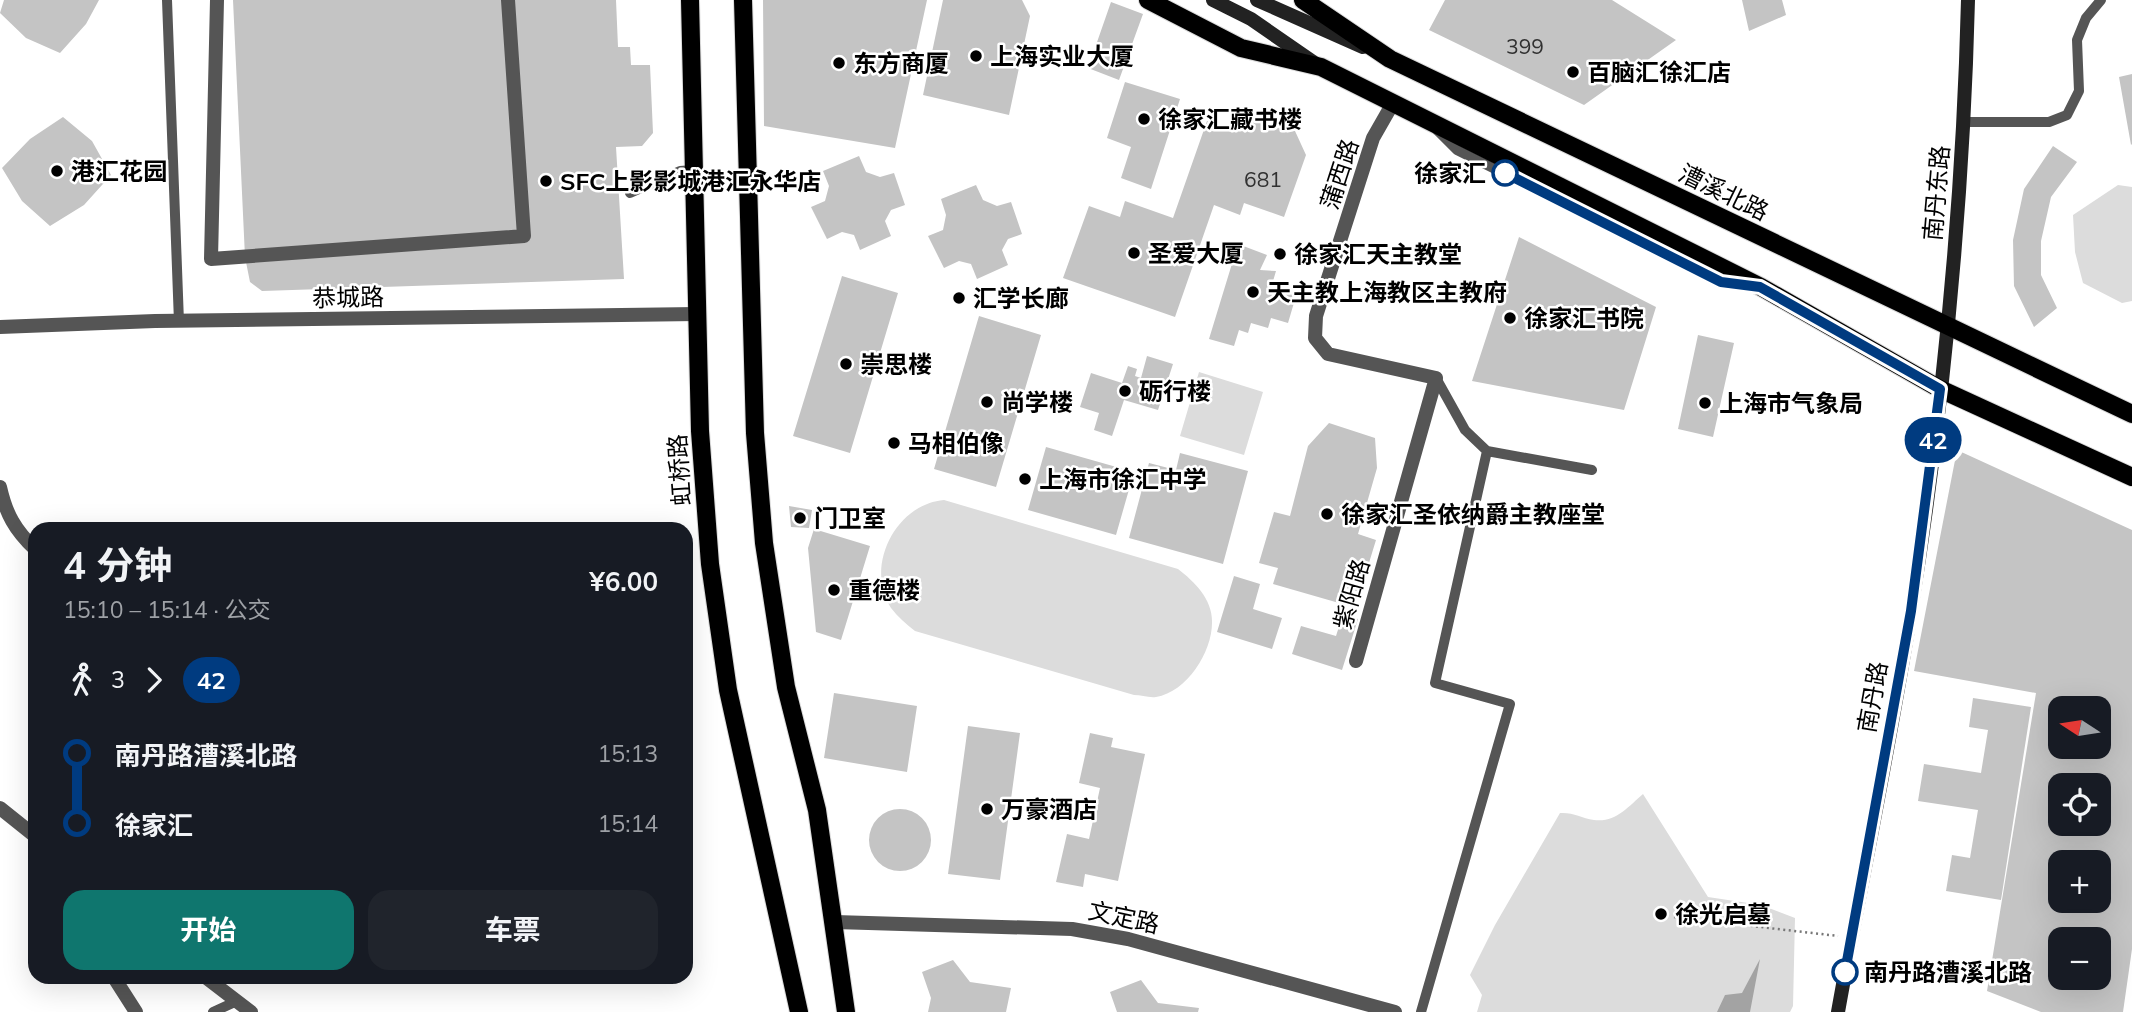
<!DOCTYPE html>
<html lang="zh">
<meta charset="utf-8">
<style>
body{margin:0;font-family:Mulish,"Noto Sans SC",sans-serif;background:#20242c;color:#f1f3f6;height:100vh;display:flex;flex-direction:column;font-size:26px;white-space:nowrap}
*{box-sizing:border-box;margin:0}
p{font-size:23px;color:#9ea1a6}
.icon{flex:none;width:38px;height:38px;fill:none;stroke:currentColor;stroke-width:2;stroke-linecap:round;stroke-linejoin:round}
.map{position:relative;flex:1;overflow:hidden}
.sheet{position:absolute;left:28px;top:522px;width:665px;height:462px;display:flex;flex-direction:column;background:#171b24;border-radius:21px;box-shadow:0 7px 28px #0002}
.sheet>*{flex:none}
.badge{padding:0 14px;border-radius:23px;font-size:24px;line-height:46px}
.needle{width:46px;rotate:282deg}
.buttons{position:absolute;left:2048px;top:696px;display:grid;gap:14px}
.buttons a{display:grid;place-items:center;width:63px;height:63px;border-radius:14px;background:#171b24;box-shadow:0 7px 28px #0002;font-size:35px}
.map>.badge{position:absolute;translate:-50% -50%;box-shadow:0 0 0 4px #fff}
.legs{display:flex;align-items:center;gap:10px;height:77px;padding:0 35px;font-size:23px}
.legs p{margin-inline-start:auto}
.headline{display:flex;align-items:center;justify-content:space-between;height:119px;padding:0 35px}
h1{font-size:38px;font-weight:700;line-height:52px}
.button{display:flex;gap:14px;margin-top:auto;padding:14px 35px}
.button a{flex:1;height:80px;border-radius:21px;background:#0f766e;color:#fff;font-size:28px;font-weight:700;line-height:80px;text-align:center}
.button a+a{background:#20242c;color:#f1f3f6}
ul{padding:0 35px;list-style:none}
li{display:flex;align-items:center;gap:24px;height:70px;font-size:26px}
li i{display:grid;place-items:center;width:10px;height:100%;margin:0 9px;background:currentColor}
li i::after{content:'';width:18px;height:18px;margin:-9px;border:5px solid;border-radius:50%;background:#171b24}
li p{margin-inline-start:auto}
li:first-child i{background:linear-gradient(#0000 50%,currentColor 0)}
li:last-child i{background:linear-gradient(currentColor 50%,#0000 0)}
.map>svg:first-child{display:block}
</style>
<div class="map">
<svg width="2132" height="1012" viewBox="0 0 2132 1012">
<rect width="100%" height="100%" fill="#fff"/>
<path fill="#dcdcdc" d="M2118 185 2132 187V301L2122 303 2083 283 2075 252 2073 215Z
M1199 372 1263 392 1244 455 1180 436Z
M944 500 1178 569C1195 582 1213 600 1212 623 1212 652 1187 692 1156 697 1149 698 1141 695 1134 695L915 631C906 624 898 617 891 608 864 566 896 504 944 500Z
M1643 794 1708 897 1761 905 1795 918 1793 1006 1790 1012H1477L1482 995 1470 975 1495 925 1560 813C1573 812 1581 818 1594 820 1615 823 1628 807 1643 794Z"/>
<path fill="#a3a3a3" d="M1760 959 1750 1012H1717L1725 995 1742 993Z"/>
<path fill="#c4c4c4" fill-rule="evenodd" d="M4 0H99L86 24 60 53 26 38 0 13Z
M233 0H616L618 47H630L631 65H650L653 133 642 146 616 147 624 279 262 291 250 282 245 257Z
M763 0H927L895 148 764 126Z
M943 0H1022L1030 16 1009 115 923 95Z
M1445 0H1612L1676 40 1584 105 1429 30Z
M1742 0H1782L1786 15 1749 31Z
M1111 2 1143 14 1119 80 1088 68Z
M2132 74V144L2131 145 2119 77Z
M1125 82 1180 99 1151 189 1121 178 1131 147 1107 138Z
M1239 111 1295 131 1306 155 1284 217 1244 203 1240 215 1214 205 1175 317 1063 278 1089 206 1120 217 1125 201 1173 218 1207 121 1232 130Z
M63 117 92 141 111 175 84 205 50 226 22 201 2 168 30 139Z
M2053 146 2077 162 2051 197 2041 241V275L2057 308 2034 327 2014 286 2013 240 2024 189Z
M859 156 866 172 880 177 894 173 905 205 891 210 885 221 891 236 860 250 854 235 842 232 827 239 811 207 825 201 829 186 823 171Z
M976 185 983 200 997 206 1011 202 1022 234 1008 239 1002 250 1008 265 977 279 971 264 959 261 944 268 928 236 943 230 946 215 941 199Z
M1519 237 1656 307 1624 410 1472 381Z
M1238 244 1267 255 1260 270 1276 271 1271 288 1296 296 1288 323 1271 318 1268 328 1251 323 1248 333 1239 330 1234 346 1209 339Z
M842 276 898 293 850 453 793 436Z
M979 316 1041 335 996 487 934 469Z
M1698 335 1734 343 1713 437 1678 429Z
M1147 356 1173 364 1158 410 1124 400 1112 436 1094 430 1099 413 1080 407 1091 373 1122 383 1128 366 1137 369 1135 376 1141 378Z
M1329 423 1375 438 1377 468 1358 534 1376 540 1360 592 1343 587 1339 603 1273 584 1278 568 1259 563 1274 512 1290 516 1308 446Z
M1046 447 1134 472 1116 535 1028 510Z
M1957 450 2132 530V949L2123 1012H2041L1987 991 2036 693 1914 671ZM2060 709H2098V747H2060ZM2060 786H2098V824H2060ZM2060 863H2098V901H2060ZM2060 940H2098V978H2060Z
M1180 453 1248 471 1223 564 1129 538 1149 463 1176 470Z
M789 506 812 510 809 528 791 527Z
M814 529 870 546 841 640 816 632 808 548Z
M1234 576 1260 584 1253 609 1282 618 1272 649 1217 632Z
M1343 614 1358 619 1342 670 1292 654 1301 626 1336 636Z
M834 693 917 706 907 772 824 758Z
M1973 698 2031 707 2001 900 1946 891 1952 855 1970 858 1978 810 1918 801 1924 764 1981 773 1988 730 1969 727Z
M968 726 1020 733 1000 880 948 874Z
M1090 733 1113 738 1111 747 1145 754 1118 881 1085 874 1083 887 1056 882 1067 834 1089 839 1100 788 1079 783Z
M869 840a31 31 0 1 1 62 0a31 31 0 1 1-62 0Z
M953 960 970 982 1011 988 1006 1012H928L931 998 922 972Z
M1141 980 1158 1003 1199 1008 1198 1012H1117L1110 992Z"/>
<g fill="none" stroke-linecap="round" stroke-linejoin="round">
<defs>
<path id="primary" d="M690 0 700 431 710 564 728 690 799 1012
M743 0 755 433 764 543 786 687 817 810 846 1012
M1148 0 1241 48 1321 67 1761 287 1940 389 2132 477
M1303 0 1390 59 2132 414"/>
</defs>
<use href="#primary" stroke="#dbdbdb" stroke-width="20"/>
<path stroke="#777" stroke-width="2.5" stroke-dasharray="2 3.5" stroke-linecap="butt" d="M1674 917 1838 936"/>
<path stroke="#555" stroke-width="10" d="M167 0 179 322
M1965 122H2049L2067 115 2079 91 2077 40 2086 18 2101 0
M1437 130 1457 150 1721 282 1746 285
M630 193 680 171 694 170
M1436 378 1465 430 1487 451 1592 470
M213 1012 237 1001
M1421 1012 1510 704 1435 683 1487 451"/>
<path stroke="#555" stroke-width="14" d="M217 0 211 259 524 236 508 0"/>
<path stroke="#555" stroke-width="14" d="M0 327 155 321 697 314
M0 487C6 514 15 530 35 549
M1356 661 1436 378 1328 354 1315 338 1316 316 1373 138 1393 103
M835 922 1072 929 1128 939 1395 1012
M113 976 136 1012"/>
<path stroke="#555" stroke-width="14" d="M0 808 35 836
M204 976 251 1012"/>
<path stroke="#222" stroke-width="14" d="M1213 0 1251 19 1316 64
M1257 0 1363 47
M1838 1012C1862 878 1890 745 1911 611 1943 409 1963 204 1968 0"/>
<use href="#primary" stroke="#000" stroke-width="18"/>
</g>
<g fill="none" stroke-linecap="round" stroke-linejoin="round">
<defs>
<path id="line-1" d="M1505 173 1721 282 1760 287 1940 389 1911 611 1845 972"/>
</defs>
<use href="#line-1" stroke="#fff" stroke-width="16"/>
<use href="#line-1" stroke="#003b80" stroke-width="10"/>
</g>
<g fill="#000" stroke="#fff" stroke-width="2.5">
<circle cx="976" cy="56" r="7"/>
<circle cx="839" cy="63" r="7"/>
<circle cx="1573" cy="72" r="7"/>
<circle cx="1144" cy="119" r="7"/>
<circle cx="57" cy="171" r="7"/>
<circle cx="546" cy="181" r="7"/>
<circle cx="1134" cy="253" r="7"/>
<circle cx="1280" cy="254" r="7"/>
<circle cx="1253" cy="292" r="7"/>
<circle cx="959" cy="298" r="7"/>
<circle cx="1510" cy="318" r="7"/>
<circle cx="846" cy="364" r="7"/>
<circle cx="1125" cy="391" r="7"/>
<circle cx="987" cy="402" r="7"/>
<circle cx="1705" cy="403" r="7"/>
<circle cx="894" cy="443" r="7"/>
<circle cx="1025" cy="479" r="7"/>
<circle cx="1327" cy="514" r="7"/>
<circle cx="800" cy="518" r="7"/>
<circle cx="834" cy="590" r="7"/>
<circle cx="987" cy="809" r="7"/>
<circle cx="1661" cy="914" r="7"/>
</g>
<g fill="#fff" stroke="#003b80" stroke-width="3.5">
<circle cx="1505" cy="173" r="12"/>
<circle cx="1845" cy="972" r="12"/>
</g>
<g text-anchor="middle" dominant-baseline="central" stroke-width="5" stroke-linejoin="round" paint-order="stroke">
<g font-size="21" fill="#313131">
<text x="1525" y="46">399</text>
<text x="1263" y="179">681</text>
</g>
<g font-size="24" font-weight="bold" fill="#000" stroke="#fff" text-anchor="start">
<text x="990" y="56">上海实业大厦</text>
<text x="853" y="63">东方商厦</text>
<text x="1587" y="72">百脑汇徐汇店</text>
<text x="1158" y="119">徐家汇藏书楼</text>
<text x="71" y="171">港汇花园</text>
<text x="560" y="181">SFC上影影城港汇永华店</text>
<text x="1148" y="253">圣爱大厦</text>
<text x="1294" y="254">徐家汇天主教堂</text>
<text x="1267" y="292">天主教上海教区主教府</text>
<text x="973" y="298">汇学长廊</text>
<text x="1524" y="318">徐家汇书院</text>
<text x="860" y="364">崇思楼</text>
<text x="1139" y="391">砺行楼</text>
<text x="1001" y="402">尚学楼</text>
<text x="1719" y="403">上海市气象局</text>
<text x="908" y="443">马相伯像</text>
<text x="1039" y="479">上海市徐汇中学</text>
<text x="1341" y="514">徐家汇圣依纳爵主教座堂</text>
<text x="814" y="518">门卫室</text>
<text x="848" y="590">重德楼</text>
<text x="1001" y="809">万豪酒店</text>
<text x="1675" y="914">徐光启墓</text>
</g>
<g font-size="24" font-weight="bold" fill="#000" stroke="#fff" text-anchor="end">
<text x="1486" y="173">徐家汇</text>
<text x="1864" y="972" text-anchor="start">南丹路漕溪北路</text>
</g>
<g font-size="24" fill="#000" stroke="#fff">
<text transform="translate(1339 174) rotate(-72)">蒲西路</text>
<text transform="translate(1724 192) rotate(26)">漕溪北路</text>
<text transform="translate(1936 193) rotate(-85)">南丹东路</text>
<text transform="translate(348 297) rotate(-1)">恭城路</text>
<text transform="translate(679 470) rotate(-94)">虹桥路</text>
<text transform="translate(1351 594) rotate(-74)">紫阳路</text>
<text transform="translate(1872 697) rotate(-80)">南丹路</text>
<text transform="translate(1124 917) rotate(12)">文定路</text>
</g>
</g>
</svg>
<div class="buttons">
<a><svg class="needle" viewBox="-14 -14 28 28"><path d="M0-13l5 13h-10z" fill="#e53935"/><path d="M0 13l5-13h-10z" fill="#9ea1a6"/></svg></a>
<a><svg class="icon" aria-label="locate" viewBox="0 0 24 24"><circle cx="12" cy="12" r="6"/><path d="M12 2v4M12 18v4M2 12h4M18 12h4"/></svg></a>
<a>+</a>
<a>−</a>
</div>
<b class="badge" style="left:1933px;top:440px;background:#003b80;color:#fff">42</b>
<section class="sheet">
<div class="headline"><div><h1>4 分钟</h1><p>15:10 – 15:14 · 公交</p></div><b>¥6.00</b></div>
<div class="legs"><svg class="icon" aria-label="walk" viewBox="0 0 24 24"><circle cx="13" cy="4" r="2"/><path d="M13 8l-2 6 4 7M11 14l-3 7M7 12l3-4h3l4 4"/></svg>3<svg class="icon" aria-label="forward" viewBox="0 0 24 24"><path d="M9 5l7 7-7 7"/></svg><b class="badge" style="background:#003b80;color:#fff">42</b></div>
<ul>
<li><i style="color:#003b80"></i><b>南丹路漕溪北路</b><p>15:13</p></li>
<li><i style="color:#003b80"></i><b>徐家汇</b><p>15:14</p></li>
</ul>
<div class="button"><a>开始</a><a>车票</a></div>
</section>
</div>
